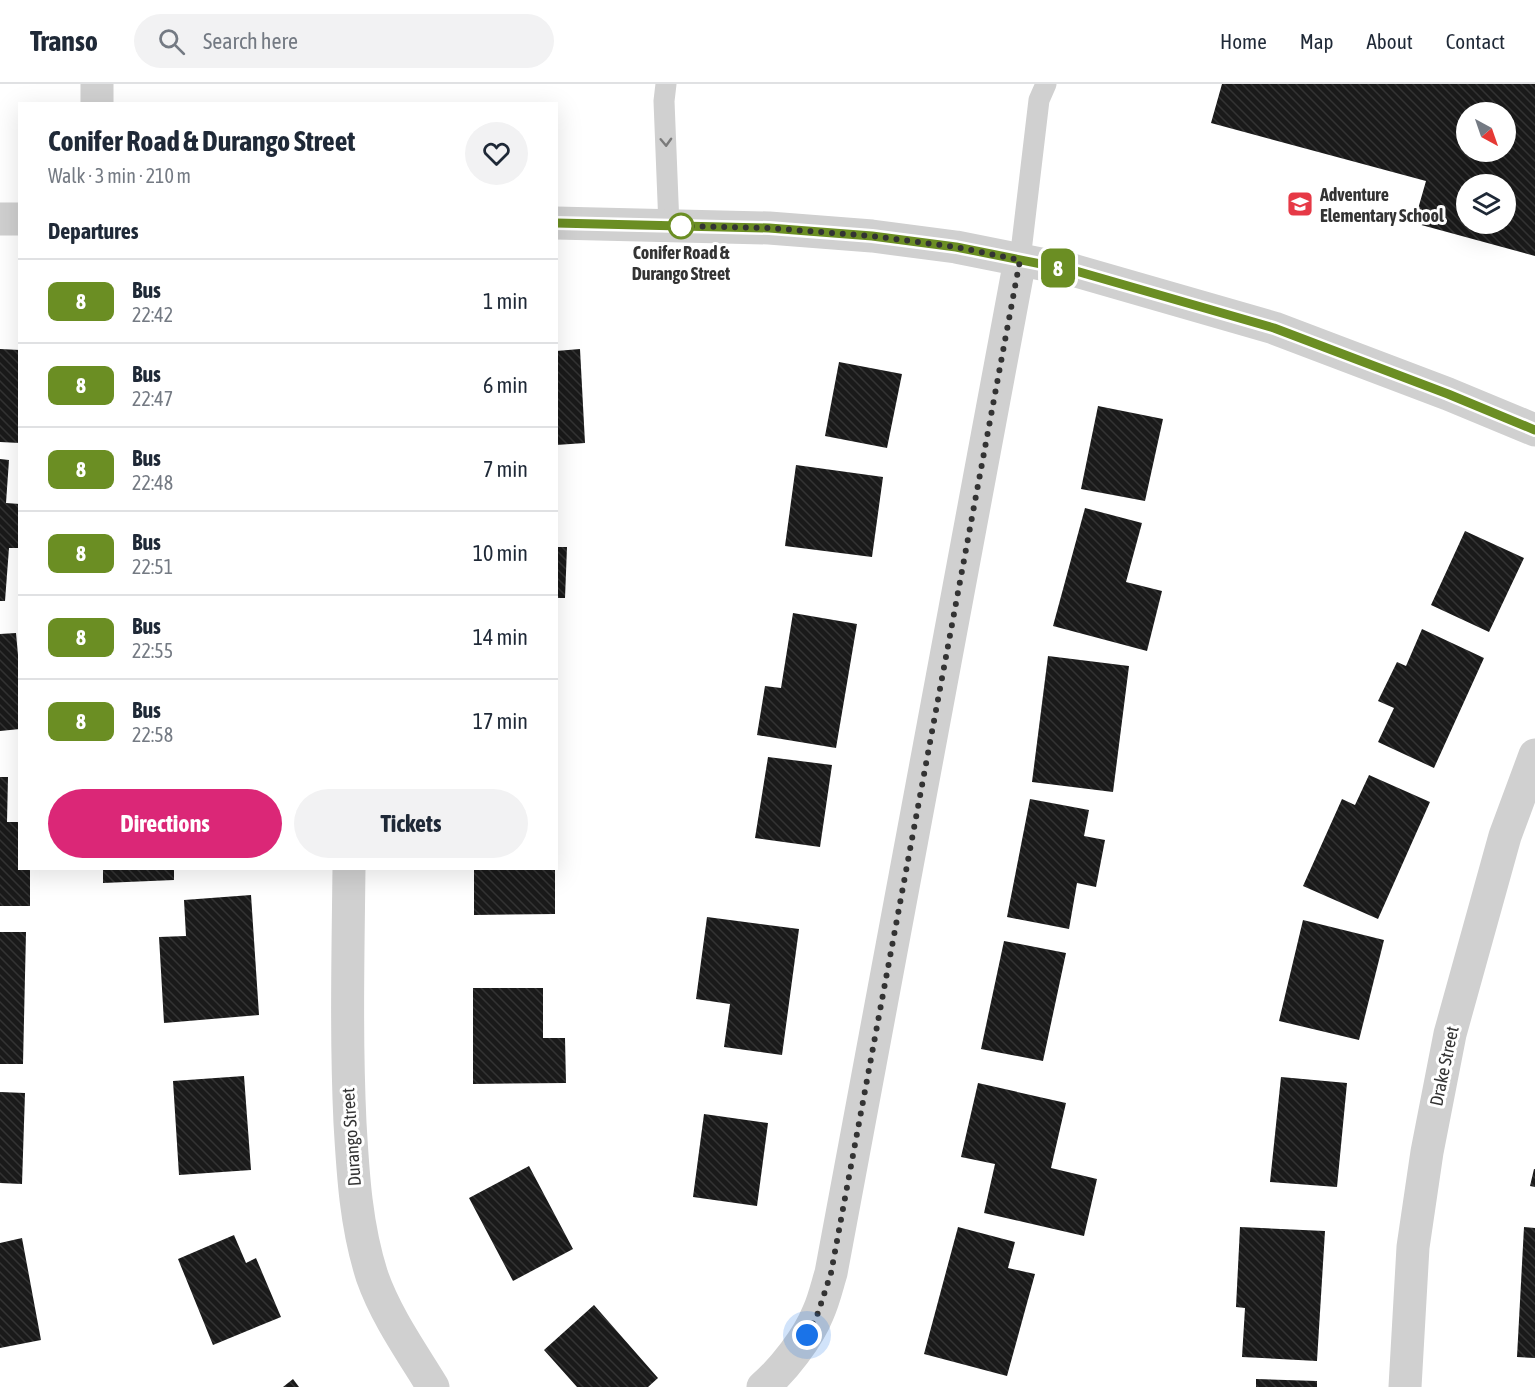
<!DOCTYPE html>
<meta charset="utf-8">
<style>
body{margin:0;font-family:"Asap Condensed",sans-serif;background:#f2f2f3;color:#1f2937;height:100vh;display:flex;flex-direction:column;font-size:22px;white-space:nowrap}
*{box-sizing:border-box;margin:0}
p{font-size:20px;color:#747a83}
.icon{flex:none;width:33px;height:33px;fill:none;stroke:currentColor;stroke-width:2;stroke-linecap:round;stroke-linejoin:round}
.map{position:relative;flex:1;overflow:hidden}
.drawer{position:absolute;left:18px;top:18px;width:540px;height:768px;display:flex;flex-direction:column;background:#fff;border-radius:0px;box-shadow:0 6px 24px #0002}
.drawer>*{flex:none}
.badge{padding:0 12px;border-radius:9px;font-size:21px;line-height:39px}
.needle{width:39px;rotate:140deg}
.tools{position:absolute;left:1456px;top:18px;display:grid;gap:12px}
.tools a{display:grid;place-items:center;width:60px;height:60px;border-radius:50%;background:#fff;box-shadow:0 6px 24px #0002;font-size:30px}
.you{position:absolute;width:30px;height:30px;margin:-15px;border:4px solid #fff;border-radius:50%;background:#1a73e8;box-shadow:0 0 0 9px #1a73e833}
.map>.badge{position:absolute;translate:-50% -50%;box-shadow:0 0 0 3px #fff}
h2{padding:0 30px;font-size:22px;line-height:54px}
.round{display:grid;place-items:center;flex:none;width:63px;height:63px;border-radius:32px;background:#f2f2f3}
.headline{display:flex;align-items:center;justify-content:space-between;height:102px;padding:0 30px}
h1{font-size:28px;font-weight:700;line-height:45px}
.action{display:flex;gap:12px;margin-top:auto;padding:12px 30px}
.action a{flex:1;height:69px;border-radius:36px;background:#db2777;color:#fff;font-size:24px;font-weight:700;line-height:69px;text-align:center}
.action a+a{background:#f2f2f3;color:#1f2937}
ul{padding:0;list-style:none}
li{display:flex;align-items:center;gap:18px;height:84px;padding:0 30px;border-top:2px solid #e0e1e3}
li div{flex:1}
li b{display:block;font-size:22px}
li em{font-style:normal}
li .badge{min-width:66px;font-weight:700;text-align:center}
header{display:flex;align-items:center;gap:36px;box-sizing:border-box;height:84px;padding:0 30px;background:#fff;border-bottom:2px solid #e0e1e3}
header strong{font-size:28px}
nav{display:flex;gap:33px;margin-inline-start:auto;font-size:21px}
.search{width:420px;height:54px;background:#f2f2f3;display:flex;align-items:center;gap:15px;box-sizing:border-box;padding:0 21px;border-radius:33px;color:#747a83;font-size:22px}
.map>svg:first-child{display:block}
</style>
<header>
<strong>Transo</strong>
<div class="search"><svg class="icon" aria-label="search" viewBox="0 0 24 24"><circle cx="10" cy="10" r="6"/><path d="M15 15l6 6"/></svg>Search here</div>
<nav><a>Home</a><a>Map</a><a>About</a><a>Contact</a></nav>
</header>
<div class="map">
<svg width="1535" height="1303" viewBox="0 0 1535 1303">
<defs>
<pattern id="building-back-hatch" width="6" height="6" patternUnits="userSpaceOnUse" patternTransform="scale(1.5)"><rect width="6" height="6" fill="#1a1a1a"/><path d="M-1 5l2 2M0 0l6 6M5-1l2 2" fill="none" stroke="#333"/></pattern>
</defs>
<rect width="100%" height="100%" fill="#fff"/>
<path fill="url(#building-back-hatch)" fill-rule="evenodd" d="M1222 0H1535V172L1414 139 1426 97 1211 39ZM1467 28H1506V68H1467ZM1467 100H1506V140H1467Z
M0 265 20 266V359L0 358Z
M580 265 585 359 556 361V267Z
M839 278 902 290 887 364 825 352Z
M1098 322 1163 335 1145 417 1081 405Z
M0 375 9 376 6 419 20 420V464H9L5 517H0Z
M796 381 883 393 872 473 785 462Z
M1085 424 1142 439 1126 498 1162 507 1147 567 1053 542Z
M1465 447 1524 474 1489 548 1431 521Z
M556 463H567L565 514H556Z
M793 529 857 540 836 664 757 651 765 602 781 604Z
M1422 545 1484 574 1434 684 1378 658 1394 624 1378 617 1397 578 1406 582Z
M16 549 20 593V645L0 647V550Z
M1048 572 1129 582 1113 708 1032 698Z
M768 673 832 681 820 763 755 754Z
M1369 691 1430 718 1378 835 1303 802 1342 715 1355 721Z
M0 693H8L7 738H20V784H30V822H0Z
M1030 715 1089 726 1084 752 1105 756 1096 803 1077 799 1069 845 1007 833Z
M103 784H174V796L103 799Z
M474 784H555V830L474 831Z
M251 811 259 931 164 939 159 853 186 852 184 816Z
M707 833 799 845 782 971 724 963 730 920 696 915Z
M1303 836 1384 856 1359 956 1279 937Z
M0 848H26L23 980H0Z
M1004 857 1066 869 1043 977 981 965Z
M473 904H543V954H565L566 999 473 1000Z
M244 992 251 1086 179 1091 173 997Z
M1281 993 1347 999 1337 1103 1270 1098Z
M978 999 1066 1019 1051 1084 1097 1095 1084 1152 984 1129 995 1080 961 1073Z
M0 1008 25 1009 22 1100 0 1099Z
M704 1030 768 1039 757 1122 693 1113Z
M529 1082 573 1165 513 1197 469 1114Z
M1534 1085H1535V1103L1530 1102Z
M958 1143 1015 1158 1008 1184 1035 1190 1007 1292 924 1270Z
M1240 1143 1325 1147 1317 1277 1242 1273 1245 1224 1236 1223Z
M1524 1143 1535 1144V1274L1517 1273Z
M234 1151 246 1179 256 1174 281 1233 213 1261 178 1175Z
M22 1154 41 1256 0 1264V1159Z
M594 1221 658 1294 648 1303H577L544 1266Z
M293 1295 299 1303H283Z
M1256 1295 1317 1297V1303H1256Z"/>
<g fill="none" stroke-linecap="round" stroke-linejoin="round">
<path stroke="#d0d0d0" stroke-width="21" d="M666 0 664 17 669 142
M1020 176 1039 16 1046 0"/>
<path stroke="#d0d0d0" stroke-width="33" d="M97 0V20
M349 784C348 869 346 954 350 1039 353 1091 356 1142 372 1192 386 1232 411 1267 433 1303
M763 1303C783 1286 808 1254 818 1229 824 1216 827 1202 831 1189L1020 176
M1405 1303 1413 1163 1427 1068 1450 950 1505 752 1535 671"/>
<path stroke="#d0d0d0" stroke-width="33" d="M0 135H20
M556 139 769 144 872 152 956 163 1076 187 1274 244 1448 310 1535 346"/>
</g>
<defs><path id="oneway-chevron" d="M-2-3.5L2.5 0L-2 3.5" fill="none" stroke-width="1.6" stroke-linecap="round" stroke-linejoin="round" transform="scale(1.5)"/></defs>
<use stroke="#7a7a7a" href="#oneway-chevron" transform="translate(666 58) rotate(88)"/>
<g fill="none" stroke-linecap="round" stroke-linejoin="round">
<defs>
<path id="line" d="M556 139 769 144 872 152 956 163 1076 187 1274 244 1448 310 1535 346"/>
</defs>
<use href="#line" stroke="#fff" stroke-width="14"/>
<use href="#line" stroke="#6b8e23" stroke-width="9"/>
<path stroke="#333" stroke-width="6" stroke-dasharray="0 10.8" d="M681 142 769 144 872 152 956 163 1020 176 831 1189 818 1229 807 1251"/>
</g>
<defs>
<symbol id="school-square" viewBox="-11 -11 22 22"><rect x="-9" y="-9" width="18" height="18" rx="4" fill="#e63946" stroke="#fff"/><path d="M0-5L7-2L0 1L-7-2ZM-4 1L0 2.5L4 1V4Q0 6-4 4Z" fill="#fff"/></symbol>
</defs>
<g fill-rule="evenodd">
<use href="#school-square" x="1285" y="105" width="30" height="30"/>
</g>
<circle fill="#fff" stroke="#6b8e23" stroke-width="3" cx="681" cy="142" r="12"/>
<g text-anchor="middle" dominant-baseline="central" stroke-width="6" stroke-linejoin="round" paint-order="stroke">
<g font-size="18" font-weight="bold" fill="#333" stroke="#fff" text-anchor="start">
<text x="1320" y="110">Adventure<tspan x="1320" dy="21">Elementary School</tspan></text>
</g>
<g font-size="18" font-weight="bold" fill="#333" stroke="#fff">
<text x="681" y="168">Conifer Road &amp;<tspan x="681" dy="21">Durango Street</tspan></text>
</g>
<g font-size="18" fill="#333" stroke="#fff">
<text transform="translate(1444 982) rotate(-78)">Drake Street</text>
<text transform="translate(351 1053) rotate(-94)">Durango Street</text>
</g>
</g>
</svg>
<div class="tools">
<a><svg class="needle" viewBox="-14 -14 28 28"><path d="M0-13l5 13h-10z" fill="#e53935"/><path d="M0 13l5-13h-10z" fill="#747a83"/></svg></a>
<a><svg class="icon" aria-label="layers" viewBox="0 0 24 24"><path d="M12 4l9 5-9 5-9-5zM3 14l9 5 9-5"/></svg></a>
</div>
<div class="you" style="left:807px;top:1251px"></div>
<b class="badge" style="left:1058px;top:184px;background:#6b8e23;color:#fff">8</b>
<section class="drawer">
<div class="headline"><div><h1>Conifer Road &amp; Durango Street</h1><p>Walk · 3 min · 210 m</p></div><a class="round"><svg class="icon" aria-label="heart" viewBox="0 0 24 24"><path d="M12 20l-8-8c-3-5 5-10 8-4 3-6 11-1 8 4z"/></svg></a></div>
<h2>Departures</h2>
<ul>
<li><span class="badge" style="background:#6b8e23;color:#fff">8</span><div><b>Bus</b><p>22:42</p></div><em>1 min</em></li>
<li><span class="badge" style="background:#6b8e23;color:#fff">8</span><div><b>Bus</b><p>22:47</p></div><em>6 min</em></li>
<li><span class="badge" style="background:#6b8e23;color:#fff">8</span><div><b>Bus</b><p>22:48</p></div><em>7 min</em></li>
<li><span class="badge" style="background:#6b8e23;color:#fff">8</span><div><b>Bus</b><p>22:51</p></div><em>10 min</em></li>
<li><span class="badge" style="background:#6b8e23;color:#fff">8</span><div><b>Bus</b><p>22:55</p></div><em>14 min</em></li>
<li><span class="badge" style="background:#6b8e23;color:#fff">8</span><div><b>Bus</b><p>22:58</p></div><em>17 min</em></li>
</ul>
<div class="action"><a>Directions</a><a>Tickets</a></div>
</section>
</div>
